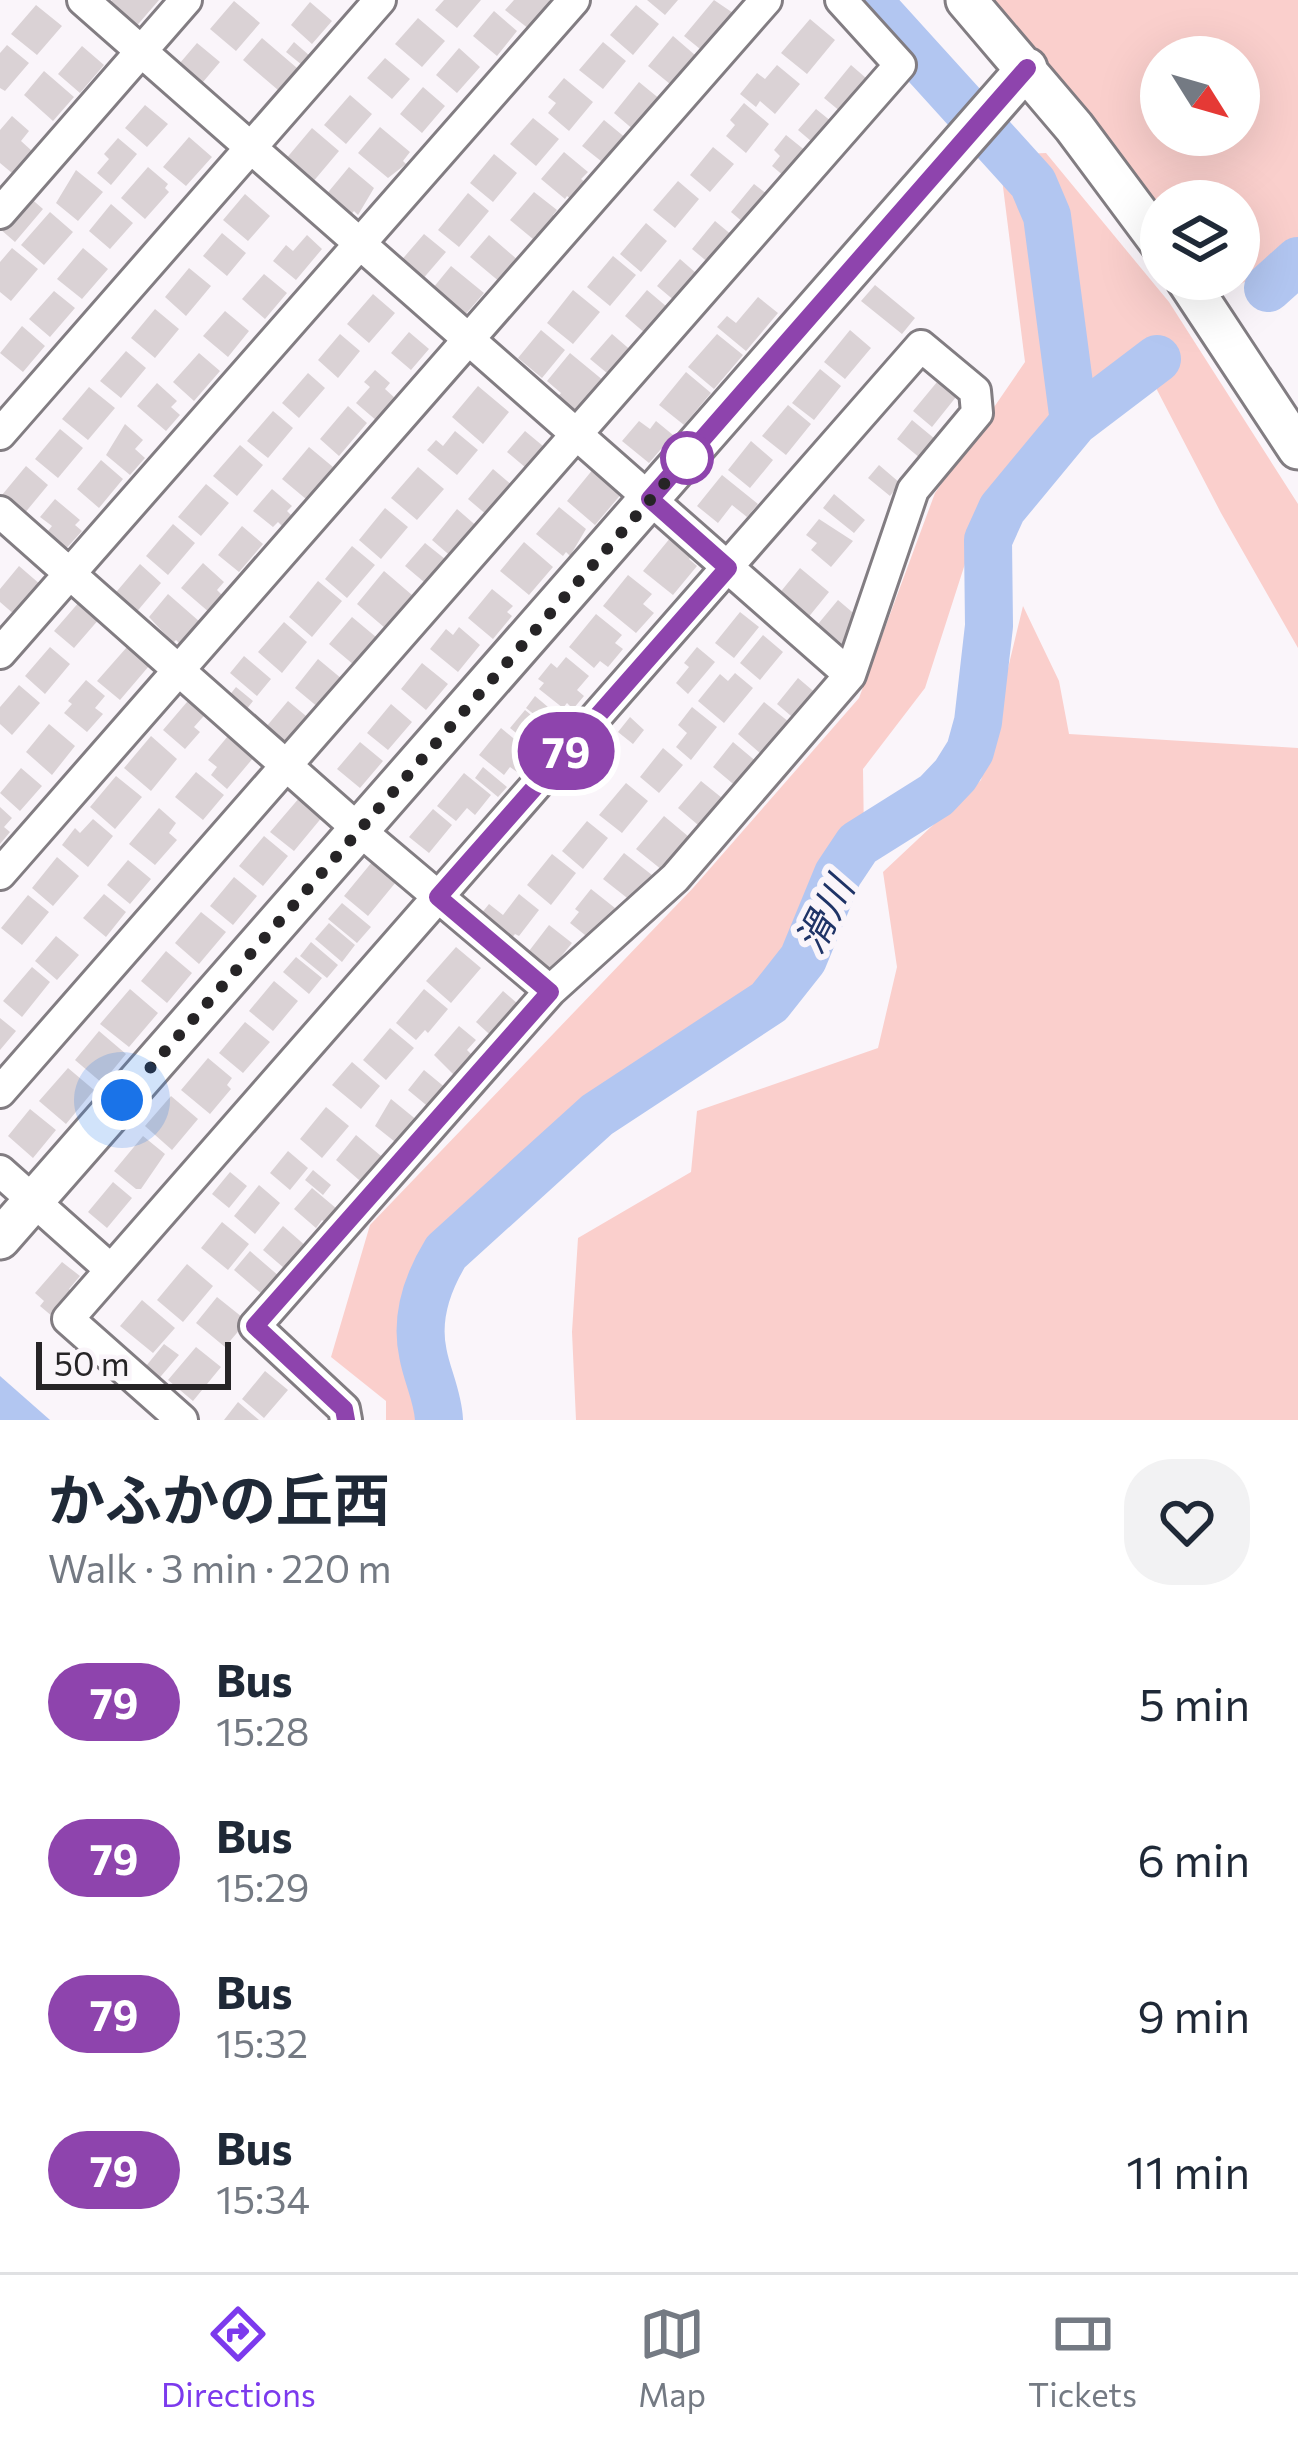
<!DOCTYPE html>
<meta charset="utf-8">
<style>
body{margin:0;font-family:Commissioner,"Noto Sans JP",sans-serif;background:#f2f2f3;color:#1f2937;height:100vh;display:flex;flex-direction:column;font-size:45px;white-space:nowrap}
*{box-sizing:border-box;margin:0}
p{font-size:39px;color:#747a83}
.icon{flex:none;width:66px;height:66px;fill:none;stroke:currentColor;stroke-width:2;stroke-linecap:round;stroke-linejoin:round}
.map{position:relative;height:1420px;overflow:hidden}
.side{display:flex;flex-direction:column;background:#fff;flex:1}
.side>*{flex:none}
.badge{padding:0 24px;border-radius:39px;font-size:42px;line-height:78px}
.needle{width:78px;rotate:127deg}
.buttons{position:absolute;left:1140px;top:36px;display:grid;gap:24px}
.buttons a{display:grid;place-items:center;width:120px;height:120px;border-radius:50%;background:#fff;box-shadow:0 12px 48px #0002;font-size:60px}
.scale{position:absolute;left:36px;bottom:30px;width:195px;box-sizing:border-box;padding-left:12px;border:6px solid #262426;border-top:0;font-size:33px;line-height:42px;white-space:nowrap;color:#262426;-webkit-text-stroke:9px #faf5fa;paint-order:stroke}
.you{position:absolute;width:60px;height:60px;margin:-30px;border:9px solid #fff;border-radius:50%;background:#1a73e8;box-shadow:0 0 0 18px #1a73e833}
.map>.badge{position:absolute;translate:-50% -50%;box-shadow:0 0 0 6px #fff}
.round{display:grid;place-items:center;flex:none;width:126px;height:126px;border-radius:48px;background:#f2f2f3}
.head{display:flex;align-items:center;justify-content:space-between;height:204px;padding:0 48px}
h1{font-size:57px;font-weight:700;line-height:90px}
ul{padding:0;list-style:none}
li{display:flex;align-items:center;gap:36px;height:156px;padding:0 48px}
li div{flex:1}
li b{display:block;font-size:45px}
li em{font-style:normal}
li .badge{min-width:132px;font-weight:700;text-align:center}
.tabs{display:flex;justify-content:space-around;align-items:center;height:168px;border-top:3px solid #e0e1e3;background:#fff;font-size:33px;color:#747a83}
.tabs a{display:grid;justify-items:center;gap:6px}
.tabs .active{color:#7c3aed}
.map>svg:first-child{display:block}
</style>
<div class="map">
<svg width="1298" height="1420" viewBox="0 0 1298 1420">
<rect width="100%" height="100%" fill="#faf5fa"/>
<path fill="#facfcc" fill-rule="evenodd" d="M993 0H1298V268L1284 260 1228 291 1218 279H1239V201H1161V207ZM1161 57H1239V135H1161Z
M1046 153 1169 302 1298 504V648L1221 513 1143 363 1051 430 982 511 925 688 863 769 864 838 794 984 636 1081 466 1220 421 1334 431 1420H386V1401L331 1357 370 1225 693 888 859 698 935 493 1025 362 999 155Z
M1023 606 1059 681 1069 734 1298 748V1420H576L572 1332 578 1238 691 1172 697 1111 878 1048 897 967 883 872 981 780Z"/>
<path fill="#b2c6f1" d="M0 1376 50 1420H0Z"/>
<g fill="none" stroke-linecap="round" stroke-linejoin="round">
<path stroke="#b2c6f1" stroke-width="48" d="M867 0 1033 183 1047 216 1074 422
M1268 288 1298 261
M439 1420C438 1397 427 1376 423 1354 415 1317 427 1283 446 1252L597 1115 769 1002 803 959 838 874 858 844 936 795 955 775 970 751 978 722 989 626 988 540 1002 509 1074 422 1157 359"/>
</g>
<path fill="#dad2d5" d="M112 0H159L134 29 107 6Z
M444 0H481L457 28 435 10Z
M514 0H549L552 3 529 29 505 10Z
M647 0H678L665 15Z
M714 0 736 15 705 53 684 36Z
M234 1 260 23 236 51 210 29Z
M310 2 332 21 312 44 291 25Z
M36 5 62 26 37 55 11 34Z
M636 5 659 24 633 55 610 35Z
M494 11 517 31 497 56 473 36Z
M418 18 445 41 422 67 395 44Z
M810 19 835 40 807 74 781 53Z
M673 36 695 55 670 84 648 66Z
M262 38 297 68 278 90 243 60Z
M294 42 310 56 302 65 286 52Z
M603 42 626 61 603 89 579 70Z
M197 43 220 62 197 89 174 70Z
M7 45 29 63 5 91 0 88V53Z
M82 46 104 65 80 93 58 74Z
M459 48 480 67 457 93 436 75Z
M385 58 410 79 392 99 367 78Z
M777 65 800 84 775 114 760 101 756 107 740 94 757 73 765 79Z
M851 65 874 85 847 117 824 98Z
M44 71 74 97 53 121 24 95Z
M564 78 593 102 569 131 548 113 556 103 548 97Z
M639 82 661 100 635 131 614 113Z
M423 87 445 106 422 133 400 114Z
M350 95 372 114 346 144 324 125Z
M744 103 769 124 746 153 726 136 735 125 730 120Z
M145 105 168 124 147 147 125 128Z
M816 109 837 126 818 147 798 130Z
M12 116 29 131 21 141 32 151 12 173 0 163V130Z
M533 118 559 139 536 166 510 144Z
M604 120 627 139 606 165 582 146Z
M380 127 410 152 403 161 406 164 388 178 358 153Z
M312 128 339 151 312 183 285 160Z
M786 135 812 156 791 182 772 166 780 156 774 150Z
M189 137 212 157 186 186 163 167Z
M118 138 137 154 111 185 97 173 109 159 104 154Z
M713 147 734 164 710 192 690 175Z
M564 152 588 172 581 179 586 183 572 200 567 196 565 199 541 179Z
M494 154 517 173 493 202 470 183Z
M148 167 168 184 165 188 169 192 145 219 121 198Z
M349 167 374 188 358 215 354 211 349 217 325 196Z
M76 170 103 192 78 221 56 203Z
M678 181 699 199 675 228 653 210Z
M754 184 767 194 756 207 751 229 731 212Z
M534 192 557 210 553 215 557 219 541 239 536 235 533 239 510 220Z
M468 193 489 211 459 247 438 230Z
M245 194 270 216 248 241 223 220Z
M28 196 43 209 15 242 0 229Z
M111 204 133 223 110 249 89 231Z
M50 212 73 232 44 265 21 245Z
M715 221 739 241 716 269 692 249Z
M646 223 667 241 641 272 620 254Z
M222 233 246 253 227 276 203 256Z
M424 234 446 252 421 281 399 263Z
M307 235 322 249 296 280 273 261 286 245 293 251Z
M489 235 519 261 501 283 470 257Z
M12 248 38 269 11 301 0 292V262Z
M83 248 108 269 82 299 57 279Z
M613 256 636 275 610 306 587 287Z
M680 259 704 280 682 307 657 286Z
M451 266 484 293 465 315 433 288Z
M189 268 211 286 186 316 165 297Z
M264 274 287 293 265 319 242 299Z
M875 285 915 318 902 334 861 301Z
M573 290 600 312 573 344 547 323Z
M647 290 667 307 645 333 625 316Z
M54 291 75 308 50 337 29 319Z
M373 294 395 313 369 343 347 324Z
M758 297 778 313 746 351 717 327 727 316 736 323Z
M155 309 179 329 155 358 131 338Z
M225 311 249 331 228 357 203 336Z
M22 326 45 346 23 372 0 353Z
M541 330 565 350 542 378 518 358Z
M850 330 871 348 845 379 824 362Z
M409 332 429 349 411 370 391 353Z
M340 334 360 351 338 378 318 360Z
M612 334 634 353 613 378 590 359Z
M717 334 743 355 714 389 688 367Z
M126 351 146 368 121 398 100 381Z
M199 353 220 371 194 401 173 382Z
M570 353 604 381 575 416 555 400 561 393 547 381Z
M820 369 841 386 814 420 792 403Z
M375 370 390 383 385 389 396 399 377 421 356 403 370 387 364 382Z
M686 372 711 393 684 425 659 405Z
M308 373 325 388 299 418 282 403Z
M937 382 956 397 932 427 913 411Z
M157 383 177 401 171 407 180 415 166 431 137 406Z
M478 386 509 412 483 444 452 417Z
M89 387 115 408 88 440 62 419Z
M788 405 811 424 786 455 762 436Z
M348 406 367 423 339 456 320 439Z
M273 411 293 428 268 458 247 441Z
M912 420 935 439 920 458 897 439Z
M639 421 650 429 656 421 673 435 649 463 622 441Z
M125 424 143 440 135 449 145 458 130 475 106 455Z
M60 429 83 448 58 478 35 459Z
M455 431 478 450 457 475 427 450 436 440 443 446Z
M525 431 549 451 532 473 507 452Z
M751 441 773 460 750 488 728 470Z
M240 445 263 465 237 496 213 476Z
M309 447 333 467 306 499 282 479Z
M101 460 123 479 99 508 77 489Z
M879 465 900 483 890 496 868 478Z
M26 466 48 485 24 514 2 495Z
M418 467 444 489 417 520 391 498Z
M594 468 623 492 595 525 567 501Z
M493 469 519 491 494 521 468 499Z
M722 475 758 504 747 517 732 505 718 523 697 506Z
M206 484 229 503 201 536 178 517Z
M272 489 292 506 287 511 291 515 282 526 278 522 273 527 253 511Z
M834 494 865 520 854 533 823 508Z
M55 499 80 520 75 525 82 531 63 552 44 536 52 526 40 517Z
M559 507 586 529 570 556 566 552 563 556 536 534Z
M385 508 408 527 381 559 359 540Z
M457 509 480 529 454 559 432 540Z
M819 519 853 541 831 567 811 550 817 543 806 535Z
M173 524 195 543 168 575 146 556Z
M242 526 263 544 239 572 218 555Z
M671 537 693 555 689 559 697 566 673 595 643 571Z
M524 542 553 567 529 595 500 571Z
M425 543 450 563 430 587 405 566Z
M352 546 375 565 347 598 325 579Z
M203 563 224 582 217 590 224 597 210 613 181 588Z
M140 564 161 583 134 615 112 597Z
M19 566 41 585 15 615 0 602V589Z
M800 568 829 592 807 619 778 595Z
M384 571 412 595 385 628 357 604Z
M628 575 652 594 643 604 654 613 636 633 603 606Z
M318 581 342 601 312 637 289 617Z
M492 589 513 606 507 612 512 616 493 639 468 618Z
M168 594 200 622 181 645 176 640 173 643 149 617Z
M838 600 865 623 846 647 818 624Z
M80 601 100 618 74 648 54 631Z
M740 612 759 627 734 658 715 643Z
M596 614 622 635 615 643 623 649 608 667 600 661 594 668 569 647Z
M352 617 376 637 354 665 329 644Z
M284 622 307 642 282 673 258 652Z
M459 627 480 645 458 672 430 649 446 629 453 635Z
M763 635 783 652 760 680 740 663Z
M50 647 70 664 45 694 25 676Z
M127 647 149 666 120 700 97 681Z
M697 647 715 662 688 694 676 683 689 667 684 663Z
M244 656 271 679 257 696 230 673Z
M566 657 589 676 577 690 584 696 573 709 567 703 563 708 539 689 544 683 538 679 551 663 557 668Z
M318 659 342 679 319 708 295 688Z
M422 663 448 684 426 710 401 689Z
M735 673 753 688 724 723 698 701 720 674 728 681Z
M798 678 825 701 804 727 777 704Z
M86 680 105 696 95 708 103 714 87 732 64 713 72 704 68 701Z
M19 685 40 703 12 735 0 724V707Z
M236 687 253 701 242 715 225 701Z
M193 695 210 709 194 727 200 732 185 749 163 730Z
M535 696 555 713 546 724 526 708Z
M288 701 306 716 298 725 302 729 288 745 266 727Z
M764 702 794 726 767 759 738 734Z
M391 704 412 722 388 750 367 733Z
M692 707 717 727 691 760 676 747 687 733 678 725Z
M525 710 551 731 536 749 510 728Z
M630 717 644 730 633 744 618 732Z
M49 724 75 746 52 775 26 752Z
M501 728 532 754 517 772 510 767 504 775 479 755Z
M151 736 177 759 151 791 124 768Z
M228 736 254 757 227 789 211 775 217 767 208 760Z
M360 742 383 761 360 788 337 769Z
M733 742 758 763 738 788 713 767Z
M663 748 683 765 659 793 640 777Z
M483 767 507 787 498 797 475 778Z
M21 768 42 786 20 811 0 793Z
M196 772 224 795 203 820 175 797Z
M464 773 491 795 475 815 467 808 456 821 437 806Z
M116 776 142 797 115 829 90 807Z
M701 781 727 802 704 830 678 808Z
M626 783 648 801 622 833 599 815Z
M300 797 323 816 294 851 270 832Z
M0 807 12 818 4 827 10 832 0 844Z
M159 808 176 823 169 833 177 840 155 865 129 844Z
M433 809 452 825 429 853 409 837Z
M664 816 689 837 662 870 636 849Z
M93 819 113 836 88 867 62 845 75 828 80 833Z
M587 821 608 838 583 869 562 851Z
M264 836 288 856 263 886 239 866Z
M624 853 652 875 631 901 603 879Z
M552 854 576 873 551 905 527 885Z
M57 857 79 876 53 906 32 888Z
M128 860 151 879 130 904 107 885Z
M372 862 396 882 368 916 344 896Z
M234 877 257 896 233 925 210 906Z
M591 889 615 908 590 939 570 923 579 912 575 909Z
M104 894 126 912 106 937 83 918Z
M519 894 539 910 519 936 515 934 506 945 476 920 489 904 503 915Z
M28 895 49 912 22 945 1 928Z
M342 903 371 927 357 943 328 919Z
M201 912 226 932 199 964 175 943Z
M329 923 355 945 342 962 315 939Z
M549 925 572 943 548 973 526 955Z
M56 936 79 955 57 980 35 961Z
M311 942 338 965 327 978 300 956Z
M456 947 481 968 451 1003 426 981Z
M166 951 192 973 167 1003 141 981Z
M296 957 322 978 309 994 283 972Z
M32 967 50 982 22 1017 3 1001Z
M274 981 298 1001 273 1031 249 1011Z
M130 989 158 1013 129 1047 100 1024Z
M424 989 448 1009 428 1033 425 1030 416 1040 396 1023Z
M503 991 526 1011 498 1042 476 1022Z
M0 1018 16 1031 0 1050Z
M245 1022 270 1042 243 1073 219 1053Z
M459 1026 476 1040 467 1050 476 1059 459 1080 434 1055Z
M390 1028 414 1048 386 1080 363 1060Z
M99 1031 126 1054 102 1083 75 1060Z
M208 1058 232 1078 227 1085 231 1089 210 1114 181 1090Z
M352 1062 380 1086 361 1109 332 1085Z
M68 1068 94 1090 66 1124 39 1101Z
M424 1070 447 1089 431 1109 408 1090Z
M171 1096 198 1119 172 1150 145 1126Z
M391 1099 418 1121 399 1145 375 1126Z
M326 1107 349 1126 322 1158 300 1139Z
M30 1109 56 1130 33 1158 8 1136Z
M356 1135 387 1161 366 1186 336 1160Z
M143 1136 165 1154 141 1189H136L114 1171Z
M288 1151 308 1168 290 1190 270 1173Z
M313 1170 331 1185 323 1195 305 1180Z
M230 1172 247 1186 229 1208 212 1194Z
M113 1182 132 1198 107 1228 88 1212Z
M259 1185 280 1203 255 1234 234 1216Z
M312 1188 343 1214 331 1227 322 1220 316 1228 294 1209Z
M222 1222 249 1244 228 1270 201 1248Z
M283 1226 307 1247 291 1274 263 1250Z
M250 1251 280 1277 264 1296 234 1270Z
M62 1262 80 1276 69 1289 79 1297 59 1322 40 1306 44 1301 35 1293Z
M187 1264 213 1286 183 1322 157 1300Z
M217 1297 247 1321 225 1347 196 1323Z
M142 1300 175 1328 153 1353 120 1326Z
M164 1344 179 1355 156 1382 142 1371Z
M196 1347 221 1367 193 1401 168 1380Z
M265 1371 288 1390 264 1418 242 1399Z
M238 1402 259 1420H224Z"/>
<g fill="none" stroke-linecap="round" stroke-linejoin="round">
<defs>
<path id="minor" d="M83 0 850 675
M0 213 186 0
M0 434 380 0
M0 512 358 829 550 991
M0 653 574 0
M0 874 766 0
M0 1092 900 65 841 0
M0 1171 110 1269
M182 1420 68 1319 921 346 975 391 977 413 913 490 850 675 675 878 550 991 255 1326 344 1409 346 1420"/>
<path id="tertiary" d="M966 0 1074 127 1161 244
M1186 279 1298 449
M0 1239 1027 68"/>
</defs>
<use href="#minor" stroke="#827d82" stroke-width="36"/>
<use href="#tertiary" stroke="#827d82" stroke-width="45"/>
<use href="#minor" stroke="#fff" stroke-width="30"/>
<use href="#tertiary" stroke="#fff" stroke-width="39"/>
</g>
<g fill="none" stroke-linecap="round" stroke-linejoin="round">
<defs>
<path id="line" d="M346 1420 344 1409 255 1326 550 992 438 897 728 568 650 499 1027 68"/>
</defs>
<use href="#line" stroke="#fff" stroke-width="27"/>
<use href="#line" stroke="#8e44ad" stroke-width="18"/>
<path stroke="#262426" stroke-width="12" stroke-dasharray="0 21.6" d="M122 1100 687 458"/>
</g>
<circle fill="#fff" stroke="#8e44ad" stroke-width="6" cx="687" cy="458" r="24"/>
<g text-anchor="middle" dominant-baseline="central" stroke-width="12" stroke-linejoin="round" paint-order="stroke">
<g font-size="39" font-style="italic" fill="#1f3467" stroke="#faf5fa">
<text transform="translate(823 914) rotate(-63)">滑川</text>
</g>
</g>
</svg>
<div class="buttons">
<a><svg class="needle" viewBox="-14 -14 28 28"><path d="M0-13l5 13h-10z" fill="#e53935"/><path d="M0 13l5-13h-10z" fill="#747a83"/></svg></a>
<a><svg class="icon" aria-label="layers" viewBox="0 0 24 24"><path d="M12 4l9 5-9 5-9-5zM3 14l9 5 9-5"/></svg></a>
</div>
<div class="scale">50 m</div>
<div class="you" style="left:122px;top:1100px"></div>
<b class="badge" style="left:566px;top:751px;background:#8e44ad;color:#fff">79</b>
</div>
<section class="side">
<div class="head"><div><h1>かふかの丘西</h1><p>Walk · 3 min · 220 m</p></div><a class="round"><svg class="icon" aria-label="heart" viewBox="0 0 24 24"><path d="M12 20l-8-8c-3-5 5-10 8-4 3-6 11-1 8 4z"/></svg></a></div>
<ul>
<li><span class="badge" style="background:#8e44ad;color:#fff">79</span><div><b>Bus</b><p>15:28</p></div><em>5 min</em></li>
<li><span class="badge" style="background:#8e44ad;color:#fff">79</span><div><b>Bus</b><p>15:29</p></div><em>6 min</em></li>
<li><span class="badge" style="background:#8e44ad;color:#fff">79</span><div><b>Bus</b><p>15:32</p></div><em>9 min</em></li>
<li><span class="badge" style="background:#8e44ad;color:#fff">79</span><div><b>Bus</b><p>15:34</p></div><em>11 min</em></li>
</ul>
</section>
<nav class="tabs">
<a class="active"><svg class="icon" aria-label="directions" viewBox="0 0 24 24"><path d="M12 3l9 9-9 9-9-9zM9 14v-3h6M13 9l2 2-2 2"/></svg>Directions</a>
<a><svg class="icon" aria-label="map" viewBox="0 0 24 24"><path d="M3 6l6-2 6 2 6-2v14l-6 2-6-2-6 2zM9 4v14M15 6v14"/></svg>Map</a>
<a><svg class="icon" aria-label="tickets" viewBox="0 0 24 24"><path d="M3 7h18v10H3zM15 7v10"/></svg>Tickets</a>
</nav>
